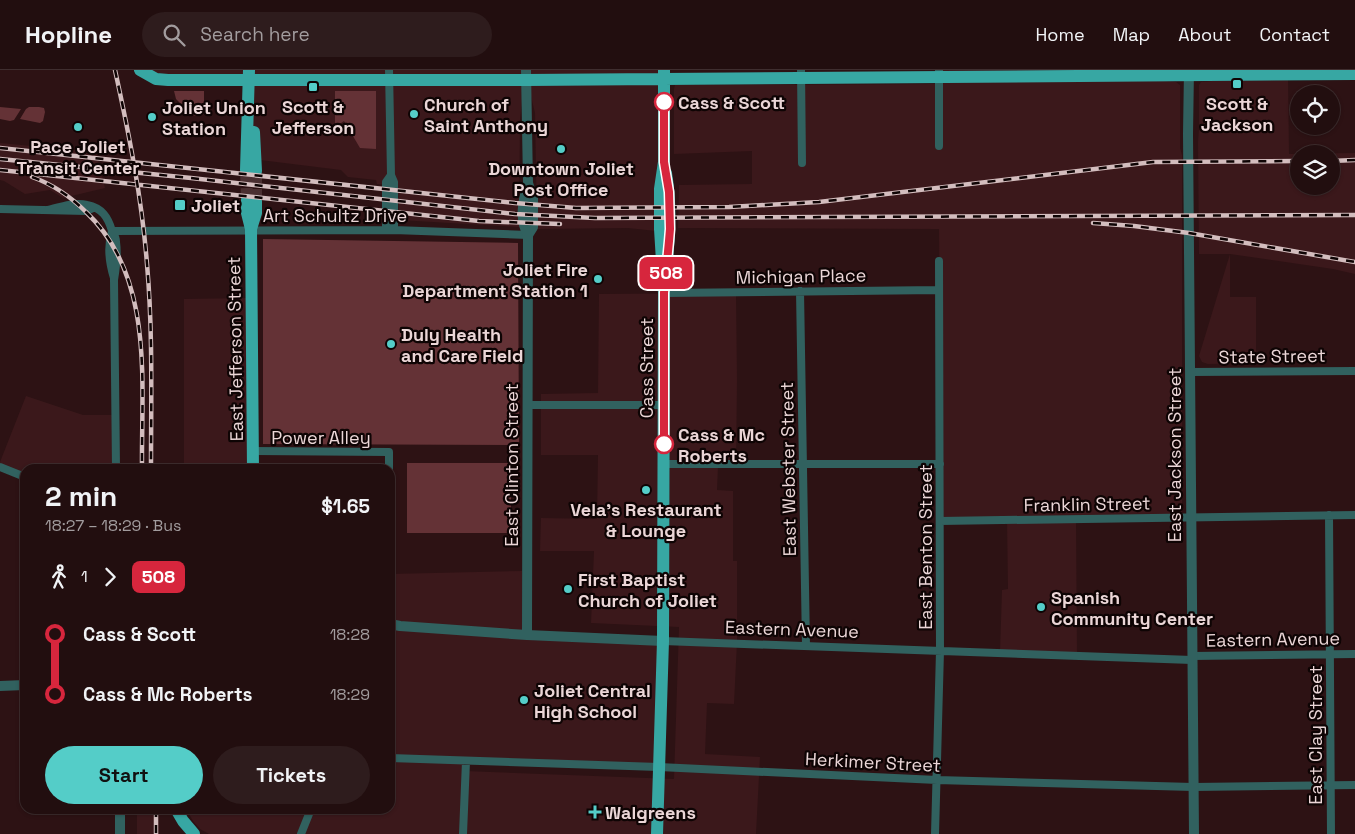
<!DOCTYPE html>
<meta charset="utf-8">
<style>
body{margin:0;font-family:"Space Grotesk",sans-serif;background:#2e1c1d;color:#f1f3f6;height:100vh;display:flex;flex-direction:column;font-size:19px;white-space:nowrap}
*{box-sizing:border-box;margin:0}
p{font-size:16px;color:#a29c9e}
.icon{flex:none;width:28px;height:28px;fill:none;stroke:currentColor;stroke-width:2;stroke-linecap:round;stroke-linejoin:round}
.map{position:relative;flex:1;overflow:hidden}
.side{position:absolute;left:20px;top:394px;width:375px;height:350px;display:flex;flex-direction:column;background:#220e0f;border-radius:15px;box-shadow:0 1px 4px #0004,0 0 0 1px #3f2e2f}
.side>*{flex:none}
.badge{padding:0 10px;border-radius:8px;font-size:18px;line-height:32px}
.controls{position:absolute;left:1290px;top:15px;display:grid;gap:10px}
.controls a{display:grid;place-items:center;width:50px;height:50px;border-radius:50%;background:#220e0f;box-shadow:0 1px 4px #0004,0 0 0 1px #3f2e2f;font-size:25px}
.map>.badge{position:absolute;translate:-50% -50%;box-shadow:0 0 0 2px #fff}
.legs{display:flex;align-items:center;gap:8px;height:55px;padding:0 25px;font-size:16px}
.legs p{margin-inline-start:auto}
.overview{display:flex;align-items:center;justify-content:space-between;height:85px;padding:0 25px}
h1{font-size:28px;font-weight:800;line-height:38px}
.action{display:flex;gap:10px;margin-top:auto;padding:10px 25px}
.action a{flex:1;height:58px;border-radius:30px;background:#54cdc8;color:#111;font-size:20px;font-weight:800;line-height:58px;text-align:center}
.action a+a{background:#2e1c1d;color:#f1f3f6}
ul{padding:0 25px;list-style:none}
li{display:flex;align-items:center;gap:18px;height:60px;font-size:19px}
li i{display:grid;place-items:center;width:8px;height:100%;margin:0 6px;background:currentColor}
li i::after{content:'';width:12px;height:12px;margin:-6px;border:4px solid;border-radius:50%;background:#220e0f}
li p{margin-inline-start:auto}
li:first-child i{background:linear-gradient(#0000 50%,currentColor 0)}
li:last-child i{background:linear-gradient(currentColor 50%,#0000 0)}
header{display:flex;align-items:center;gap:30px;box-sizing:border-box;height:70px;padding:0 25px;background:#220e0f;border-bottom:1px solid #3f2e2f}
header strong{font-size:24px}
nav{display:flex;gap:28px;margin-inline-start:auto;font-size:18px}
.search{width:350px;height:45px;background:#2e1c1d;display:flex;align-items:center;gap:12px;box-sizing:border-box;padding:0 18px;border-radius:28px;color:#a29c9e;font-size:19px}
.map>svg:first-child{display:block}
</style>
<header>
<strong>Hopline</strong>
<div class="search"><svg class="icon" aria-label="search" viewBox="0 0 24 24"><circle cx="10" cy="10" r="6"/><path d="M15 15l6 6"/></svg>Search here</div>
<nav><a>Home</a><a>Map</a><a>About</a><a>Contact</a></nav>
</header>
<div class="map">
<svg width="1355" height="764" viewBox="0 0 1355 764">
<rect width="100%" height="100%" fill="#2d1214"/>
<path fill="#3b181b" fill-rule="evenodd" d="M142 0H249V9H168Z
M251 0H524V11L520 50 519 157 399 150 398 116 377 114 376 110 348 107 341 100 252 89Z
M527 0H663V8L527 9Z
M936 0H1186L1119 7 1176 12 1180 15V78L1182 85V448H1076L1077 585 1000 582 1002 520 1008 519 1007 449H942L939 159 678 158 679 115 752 114V81L674 84V19L675 15 936 14Z
M1257 7H1288L1289 84 1355 83V204L1333 199 1230 184V227H1256V293L1208 294 1202 292 1199 286 1230 184H1199L1198 72 1199 58V15L1201 12ZM1299 84H1331V116H1299Z
M527 10H663L656 161 628 158 537 159 535 43Z
M0 73 96 82 105 118 63 128 50 120 25 124 4 111 0 110Z
M736 223 737 310 736 397H718L717 420 733 421V491H737V572L734 634 707 633 705 684 760 687 756 764H209L200 759 193 751 186 739H390V557L660 573 657 695 464 688V701L674 709 679 557 591 553 594 481H540L541 448 597 449 598 385H541V324L598 323 599 224Z
M250 228 252 399H184V229Z
M26 326 83 345H114L115 399H25V408L0 399V392Z
M522 501 523 563 391 552 390 504Z
M137 739H158L159 764H137Z"/>
<path fill="#643236" d="M174 21H204V43L203 45 196 46 192 45 176 29Z
M335 21H376V79L360 78 344 51 335 57Z
M0 37 21 39 14 50 10 51 0 49Z
M29 37H39L44 38 45 42 43 51 40 53 20 49 26 39Z
M263 169 518 173 519 375 263 374Z
M407 393H511V463H407Z"/>
<g fill="none" stroke-linecap="round" stroke-linejoin="round">
<path stroke="#4a2f31" stroke-width="12" stroke-dasharray="12 6" stroke-linecap="butt" d="M246 100 247 130
M256 101V131"/>
<path stroke="#31615f" stroke-width="8" d="M389 0 391 105 394 112V160
M801 0 802 93
M939 76V0
M0 139 86 141 93 138
M48 140C60 137 74 132 87 135 102 138 108 147 112 161 114 164 116 168 116 172 118 185 116 198 114 210L116 399
M386 160V112L391 105
M112 161 394 160 528 165
M112 161C107 177 109 192 114 208
M800 221 806 576
M664 223 939 220
M1190 302 1355 301
M528 335H664
M253 381 389 382V399
M664 394H940
M0 397 25 407
M1329 445 1331 764
M940 451 1355 445
M663 571 1192 590
M1192 586 1355 584
M390 688 659 697 937 710 1193 717 1355 715
M301 764 311 739
M463 764 466 691
M935 764 940 581 939 191"/>
<path stroke="#31615f" stroke-width="10" d="M526 0 528 113C523 130 519 150 528 165L527 565
M1189 0 1188 64 1194 764
M528 113 533 128V157L528 165
M390 554 400 556 527 565 663 571
M0 616 25 615
M120 739V764"/>
<path stroke="#37a7a3" stroke-width="12" d="M140 0 156 9 168 10H526L1355 4
M254 62 256 101
M246 100 249 0
M666 103C671 132 670 161 667 190
M247 130V143L251 159 253 399
M251 159 256 143V131
M176 739 183 751 194 764
M657 764 663 571 664 223 660 159V119L664 92V0"/>
<defs>
<path id="rail" d="M115 0C129 64 142 129 147 194 153 262 151 331 151 399
M0 78 515 133 576 138 729 137 819 132 1153 92 1299 91
M0 89 191 108 515 144 595 148 1355 145
M1331 91 1355 90
M0 100 479 151 560 154
M32 107C52 114 71 127 86 142 155 207 141 313 142 399
M1093 153 1134 156 1189 163 1355 192
M156 739V764"/>
</defs>
<use href="#rail" stroke="#d3bdbe" stroke-width="4.5"/>
<use href="#rail" stroke="#0e0404" stroke-width="2.5" stroke-dasharray="8" stroke-linecap="butt"/>
</g>
<g fill="none" stroke-linecap="round" stroke-linejoin="round">
<defs>
<path id="line-1" d="M664 374V223L669 171 670 159 669 122 664 92V32"/>
</defs>
<use href="#line-1" stroke="#fff" stroke-width="11"/>
<use href="#line-1" stroke="#d7263d" stroke-width="8"/>
</g>
<g fill="#54cdc8" stroke="#0e0404" stroke-width="2">
<rect x="1232" y="9" width="10" height="10" rx="2.5"/>
<rect x="308" y="12" width="10" height="10" rx="2.5"/>
<circle cx="414" cy="44" r="5"/>
<circle cx="152" cy="47" r="5"/>
<circle cx="78" cy="57" r="5"/>
<circle cx="561" cy="79" r="5"/>
<rect x="174" y="129" width="12" height="12" rx="2.5"/>
<circle cx="598" cy="209" r="5"/>
<circle cx="391" cy="274" r="5"/>
<circle cx="646" cy="420" r="5"/>
<circle cx="568" cy="519" r="5"/>
<circle cx="1041" cy="537" r="5"/>
<circle cx="524" cy="630" r="5"/>
<path d="M592.5 734.5h5v5h5v5h-5v5h-5v-5h-5v-5h5z"/>
</g>
<g fill="#fff" stroke="#d7263d" stroke-width="2.5">
<circle cx="664" cy="32" r="9"/>
<circle cx="664" cy="374" r="9"/>
</g>
<g text-anchor="middle" dominant-baseline="central" stroke-width="4.5" stroke-linejoin="round" paint-order="stroke">
<g font-size="18" font-weight="bold" fill="#ebd6d7" stroke="#0e0404" text-anchor="start">
<text x="678" y="32">Cass &amp; Scott</text>
<text x="678" y="364">Cass &amp; Mc<tspan x="678" dy="21">Roberts</tspan></text>
</g>
<g font-size="18" font-weight="bold" fill="#ebd6d7" stroke="#0e0404" text-anchor="start">
<text x="1237" y="33" text-anchor="middle">Scott &amp;<tspan x="1237" dy="21">Jackson</tspan></text>
<text x="424" y="34">Church of<tspan x="424" dy="21">Saint Anthony</tspan></text>
<text x="313" y="36" text-anchor="middle">Scott &amp;<tspan x="313" dy="21">Jefferson</tspan></text>
<text x="162" y="37">Joliet Union<tspan x="162" dy="21">Station</tspan></text>
<text x="78" y="76" text-anchor="middle">Pace Joliet<tspan x="78" dy="21">Transit Center</tspan></text>
<text x="561" y="98" text-anchor="middle">Downtown Joliet<tspan x="561" dy="21">Post Office</tspan></text>
<text x="191" y="135">Joliet</text>
<text x="588" y="199" text-anchor="end">Joliet Fire<tspan x="588" dy="21">Department Station 1</tspan></text>
<text x="401" y="264">Duly Health<tspan x="401" dy="21">and Care Field</tspan></text>
<text x="646" y="439" text-anchor="middle">Vela’s Restaurant<tspan x="646" dy="21">&amp; Lounge</tspan></text>
<text x="578" y="509">First Baptist<tspan x="578" dy="21">Church of Joliet</tspan></text>
<text x="1051" y="527">Spanish<tspan x="1051" dy="21">Community Center</tspan></text>
<text x="534" y="620">Joliet Central<tspan x="534" dy="21">High School</tspan></text>
<text x="605" y="742">Walgreens</text>
</g>
<g font-size="18" fill="#ebd6d7" stroke="#0e0404">
<text x="335" y="145">Art Schultz Drive</text>
<text transform="translate(801 206) rotate(-1)">Michigan Place</text>
<text transform="translate(235 279) rotate(-91)">East Jefferson Street</text>
<text transform="translate(1272 286) rotate(-1)">State Street</text>
<text transform="translate(646 298) rotate(-90)">Cass Street</text>
<text x="321" y="367">Power Alley</text>
<text transform="translate(1174 385) rotate(-90)">East Jackson Street</text>
<text transform="translate(511 395) rotate(-90)">East Clinton Street</text>
<text transform="translate(788 399) rotate(-91)">East Webster Street</text>
<text transform="translate(1087 434) rotate(-1)">Franklin Street</text>
<text transform="translate(925 477) rotate(-90)">East Benton Street</text>
<text transform="translate(792 559) rotate(2)">Eastern Avenue</text>
<text transform="translate(1273 569) rotate(-1)">Eastern Avenue</text>
<text transform="translate(1315 665) rotate(-90)">East Clay Street</text>
<text transform="translate(873 692) rotate(3)">Herkimer Street</text>
</g>
</g>
</svg>
<div class="controls">
<a><svg class="icon" aria-label="locate" viewBox="0 0 24 24"><circle cx="12" cy="12" r="6"/><path d="M12 2v4M12 18v4M2 12h4M18 12h4"/></svg></a>
<a><svg class="icon" aria-label="layers" viewBox="0 0 24 24"><path d="M12 4l9 5-9 5-9-5zM3 14l9 5 9-5"/></svg></a>
</div>
<b class="badge" style="left:666px;top:203px;background:#d7263d;color:#fff">508</b>
<section class="side">
<div class="overview"><div><h1>2 min</h1><p>18:27 – 18:29 · Bus</p></div><b>$1.65</b></div>
<div class="legs"><svg class="icon" aria-label="walk" viewBox="0 0 24 24"><circle cx="13" cy="4" r="2"/><path d="M13 8l-2 6 4 7M11 14l-3 7M7 12l3-4h3l4 4"/></svg>1<svg class="icon" aria-label="forward" viewBox="0 0 24 24"><path d="M9 5l7 7-7 7"/></svg><b class="badge" style="background:#d7263d;color:#fff">508</b></div>
<ul>
<li><i style="color:#d7263d"></i><b>Cass &amp; Scott</b><p>18:28</p></li>
<li><i style="color:#d7263d"></i><b>Cass &amp; Mc Roberts</b><p>18:29</p></li>
</ul>
<div class="action"><a>Start</a><a>Tickets</a></div>
</section>
</div>
